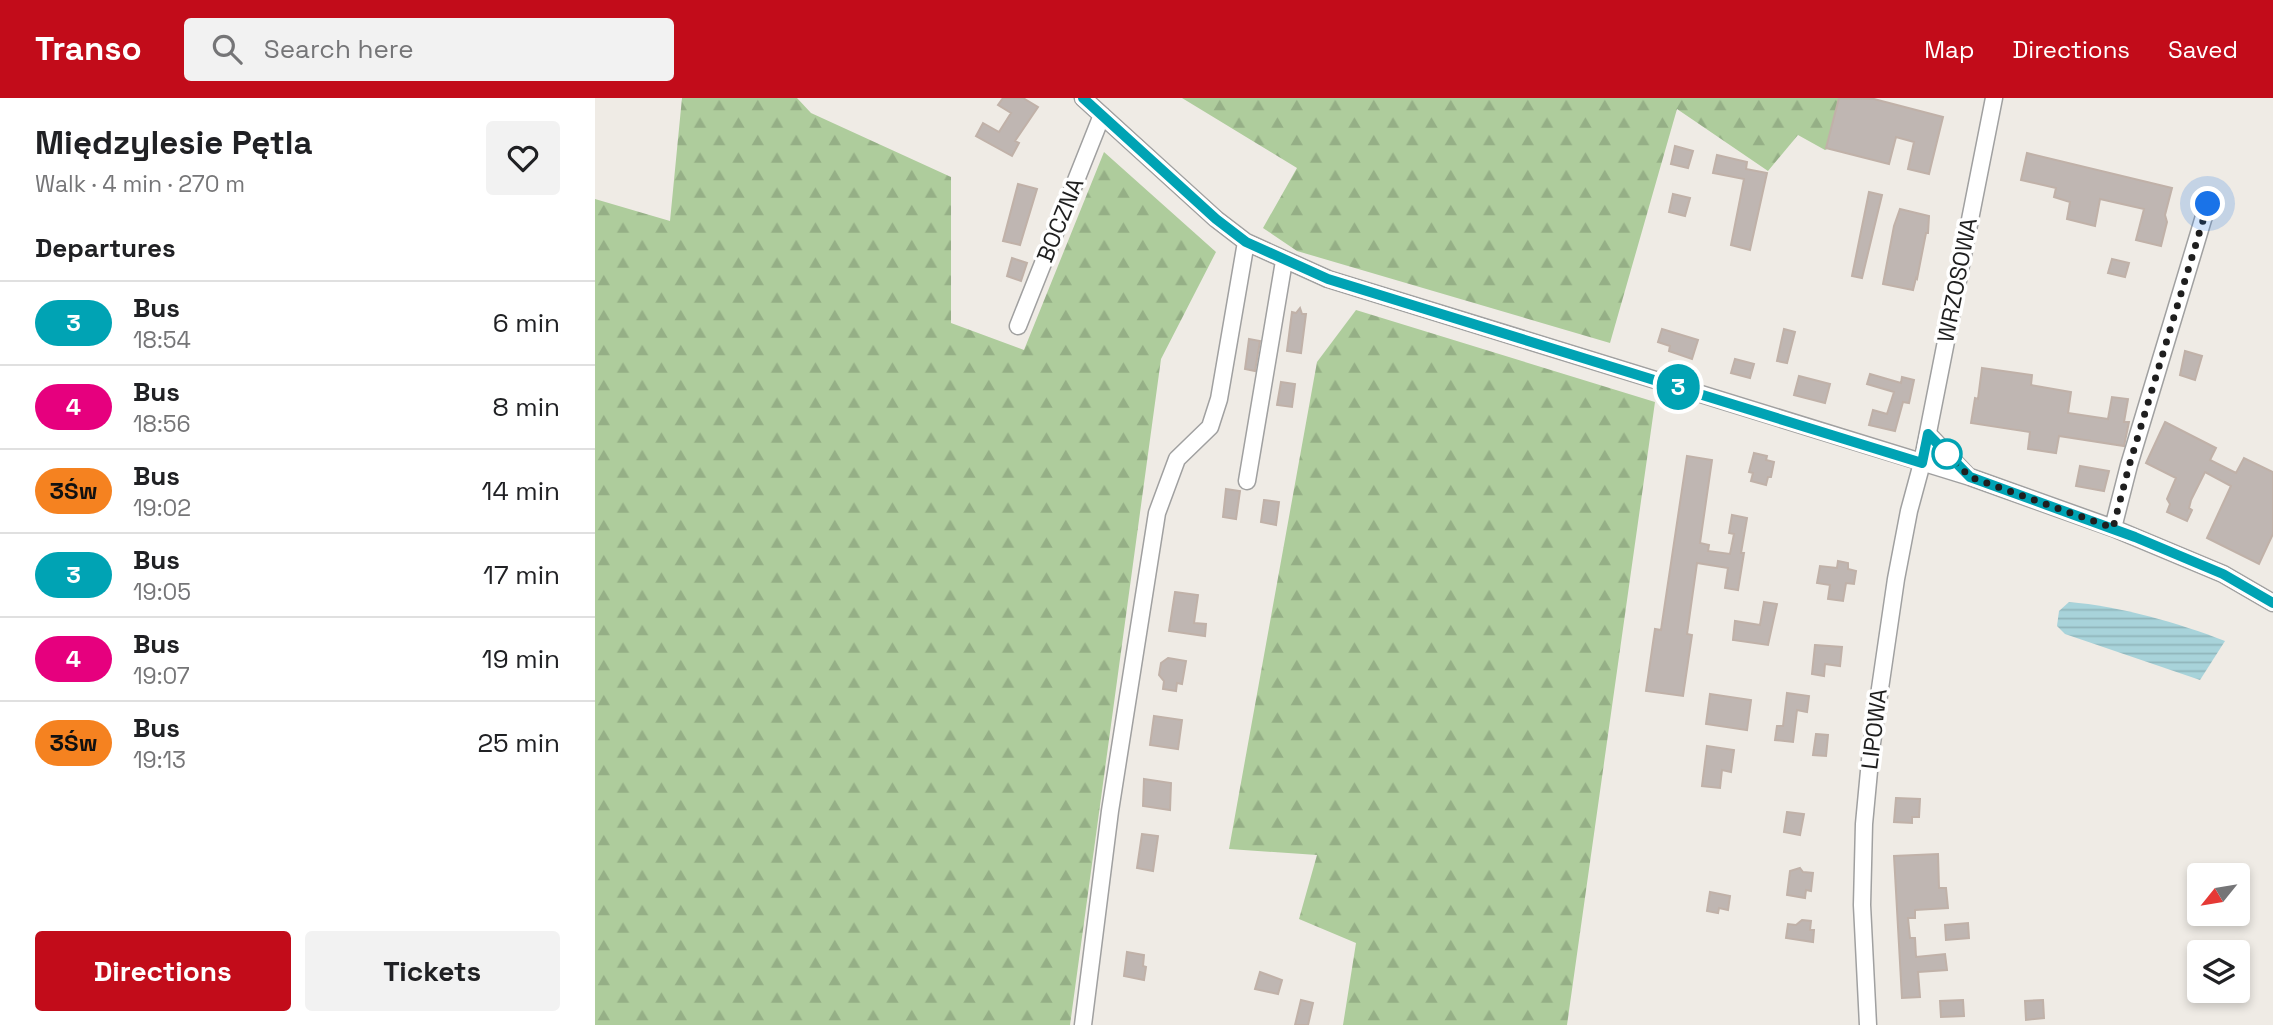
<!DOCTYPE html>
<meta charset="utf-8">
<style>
body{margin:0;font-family:"Space Grotesk",sans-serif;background:#f2f2f2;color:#202124;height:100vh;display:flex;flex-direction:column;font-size:26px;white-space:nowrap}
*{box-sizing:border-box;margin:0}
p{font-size:23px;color:#757577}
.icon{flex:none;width:38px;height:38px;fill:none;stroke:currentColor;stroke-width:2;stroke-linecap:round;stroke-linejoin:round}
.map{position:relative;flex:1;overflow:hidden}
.panel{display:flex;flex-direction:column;background:#fff;width:595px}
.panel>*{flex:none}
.badge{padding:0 14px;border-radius:23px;font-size:24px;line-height:46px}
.needle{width:46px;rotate:240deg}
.tools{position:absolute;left:1592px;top:765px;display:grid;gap:14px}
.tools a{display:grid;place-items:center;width:63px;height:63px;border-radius:7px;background:#fff;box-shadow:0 4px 10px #0003;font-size:35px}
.you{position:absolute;width:35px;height:35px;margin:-18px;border:5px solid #fff;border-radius:50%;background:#1a73e8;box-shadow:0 0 0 10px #1a73e833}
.map>.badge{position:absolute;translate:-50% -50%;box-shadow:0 0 0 4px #fff}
h2{padding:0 35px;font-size:26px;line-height:63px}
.round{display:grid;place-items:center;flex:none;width:74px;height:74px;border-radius:7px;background:#f2f2f2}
.headline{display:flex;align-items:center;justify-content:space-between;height:119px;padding:0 35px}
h1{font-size:33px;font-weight:800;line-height:52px}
.action{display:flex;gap:14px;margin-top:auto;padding:14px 35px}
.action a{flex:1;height:80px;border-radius:7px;background:#c20c1a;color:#fff;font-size:28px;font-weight:800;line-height:80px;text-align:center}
.action a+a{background:#f2f2f2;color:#202124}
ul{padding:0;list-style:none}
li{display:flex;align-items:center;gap:21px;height:84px;padding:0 35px;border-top:2px solid #e0e0e0}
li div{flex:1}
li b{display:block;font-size:26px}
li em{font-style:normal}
li .badge{min-width:77px;font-weight:700;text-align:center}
header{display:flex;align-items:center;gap:42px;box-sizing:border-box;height:98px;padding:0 35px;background:#c20c1a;color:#fff}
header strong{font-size:33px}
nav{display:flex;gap:38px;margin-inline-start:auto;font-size:24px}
.search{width:490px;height:63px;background:#f2f2f2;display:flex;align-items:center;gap:18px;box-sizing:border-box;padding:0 24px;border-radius:7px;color:#757577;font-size:26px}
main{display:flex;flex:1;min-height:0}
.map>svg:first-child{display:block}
</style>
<header>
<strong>Transo</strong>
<div class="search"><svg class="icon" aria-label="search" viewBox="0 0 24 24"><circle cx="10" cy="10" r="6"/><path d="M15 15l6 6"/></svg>Search here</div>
<nav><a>Map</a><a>Directions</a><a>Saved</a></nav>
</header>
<main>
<section class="panel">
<div class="headline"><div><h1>Międzylesie Pętla</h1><p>Walk · 4 min · 270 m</p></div><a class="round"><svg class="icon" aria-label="heart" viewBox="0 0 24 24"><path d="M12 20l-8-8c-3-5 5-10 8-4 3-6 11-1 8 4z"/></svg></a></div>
<h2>Departures</h2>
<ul>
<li><span class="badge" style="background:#00a3b4;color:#fff">3</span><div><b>Bus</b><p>18:54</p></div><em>6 min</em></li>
<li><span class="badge" style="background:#e6007e;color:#fff">4</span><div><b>Bus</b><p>18:56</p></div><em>8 min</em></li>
<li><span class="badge" style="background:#f58220;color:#111">3Św</span><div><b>Bus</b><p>19:02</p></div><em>14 min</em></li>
<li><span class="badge" style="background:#00a3b4;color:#fff">3</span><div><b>Bus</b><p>19:05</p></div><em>17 min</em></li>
<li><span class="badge" style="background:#e6007e;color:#fff">4</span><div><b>Bus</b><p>19:07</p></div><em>19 min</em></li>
<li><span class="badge" style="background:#f58220;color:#111">3Św</span><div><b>Bus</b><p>19:13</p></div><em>25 min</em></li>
</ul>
<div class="action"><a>Directions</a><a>Tickets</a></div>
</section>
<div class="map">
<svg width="1678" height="927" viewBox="0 0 1678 927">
<defs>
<pattern id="forest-firs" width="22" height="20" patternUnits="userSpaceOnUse" patternTransform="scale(1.75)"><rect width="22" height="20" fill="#aecc9c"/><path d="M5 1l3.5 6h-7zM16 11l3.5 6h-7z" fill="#95af86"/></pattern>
<pattern id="water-rules" width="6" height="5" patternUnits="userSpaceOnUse" patternTransform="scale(1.75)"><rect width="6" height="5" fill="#a8d3da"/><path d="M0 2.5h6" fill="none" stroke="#90b5bb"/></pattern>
</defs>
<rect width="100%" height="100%" fill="#efebe5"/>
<path fill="url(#forest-firs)" d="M87 0H202L216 15 356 79V225L429 252 509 54 621 154 566 261 475 927H0V101L75 123Z
M587 0H1256L1259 40 1230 52 1203 37 1173 73 1082 11 1015 245 702 153 668 130 702 70Z
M761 212 1060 304 972 927H748L761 845 704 821 722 757 634 751 722 264Z"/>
<path fill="url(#water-rules)" d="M1474 504C1524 508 1584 525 1630 543L1605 582 1470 536 1462 528 1464 513Z"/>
<path fill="#bfb6b2" stroke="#c0b1a8" stroke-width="2" d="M408 0H428L443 9 420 43 424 45 417 58 381 38 388 25 404 34 416 15 403 7Z
M1244 0 1279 1 1348 19 1334 76 1313 71 1319 44 1301 39 1294 66 1231 50Z
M1080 48 1098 53 1093 70 1076 66Z
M1432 55 1577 90 1570 117 1572 124 1566 148 1541 142 1549 111 1505 101 1500 128 1472 121 1475 104 1459 99 1461 90 1426 82Z
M1122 57 1152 64 1151 71 1172 75 1155 152 1136 147 1149 81 1118 75Z
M423 86 442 91 425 147 408 143Z
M1274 94 1287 97 1267 180 1257 178Z
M1078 96 1095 100 1090 118 1074 114Z
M1305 111 1334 118 1333 135H1331L1322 181 1321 180 1318 192 1288 186 1299 128Z
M417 160 432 165 426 183 412 178Z
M1517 161 1534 165 1530 179 1513 175Z
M705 210 707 216H711L706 255 692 253 697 214 701 215Z
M1067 231 1103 242 1097 261 1074 253 1075 248 1063 244Z
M1189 231 1200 234 1192 265 1182 263Z
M654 241 665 243 660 273 650 271Z
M1590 253 1607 258 1600 282 1585 277Z
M1140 261 1159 266 1155 280 1136 275Z
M1387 270 1437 277 1436 287 1476 294 1473 315 1513 321 1517 299 1533 301 1529 324H1534L1529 348 1464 338 1461 355 1433 351 1435 334 1376 325 1380 300 1383 301Z
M1275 276 1306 285 1307 279 1319 282 1314 305 1308 304 1300 333 1274 327 1278 312 1292 316 1299 294 1272 286Z
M1204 278 1235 286 1230 305 1199 297Z
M686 284 700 286 697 309 682 307Z
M1570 324 1621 350 1615 362 1641 375 1649 360 1678 374V436L1664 466 1612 440 1636 388 1610 374 1596 402 1594 410 1597 412 1592 423 1572 414 1575 406 1572 401 1581 380 1551 365Z
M1159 355 1172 358 1171 362 1179 364 1176 379H1173L1171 387 1156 383 1158 375 1154 374Z
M1092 358 1117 362 1105 445 1114 447 1113 453 1135 456 1139 436 1134 435 1137 417 1152 420 1146 455H1149L1143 492 1130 490 1133 470 1102 465 1092 536 1097 537 1088 598 1051 593 1060 531 1066 532Z
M1485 368 1514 373 1509 393 1481 388Z
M631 391 645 393 641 421 628 419Z
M669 402 684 404 681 427 666 424Z
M1243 463 1253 465V471L1261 473 1259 486 1251 485 1248 503 1233 501 1235 487 1222 485 1225 468 1242 470Z
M580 494 603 497 599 525 611 526 610 538 574 533Z
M1169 504 1182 506 1173 547 1138 542 1140 523 1165 527Z
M1220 547 1247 549 1245 568 1230 566 1229 578 1217 576Z
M573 560 591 563 587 586 582 585 581 593 568 591 569 583 564 577 566 565Z
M1192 595 1214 598 1212 614 1202 612 1198 644 1180 642 1182 628H1188Z
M1115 596 1156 602 1152 632 1111 626Z
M559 618 587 622 583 651 555 647Z
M1221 636 1233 637 1231 658 1218 657Z
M1112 648 1139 652 1136 674 1127 672 1125 690 1107 688Z
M549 681 576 685 575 712 548 708Z
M1301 700 1325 701 1324 719H1317V725L1299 724Z
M1192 714 1209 716 1205 737 1189 734Z
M547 736 563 738 558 773 542 770Z
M1343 756 1344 790H1351L1353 810 1320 812V820H1313L1315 840H1320L1321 859 1350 856 1352 872 1323 874 1325 899 1307 900 1299 758Z
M1205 770 1208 774 1218 775 1216 793 1211 792 1210 800 1192 797 1195 773Z
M1115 794 1135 798 1133 812 1124 810 1123 815 1112 813Z
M1207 822 1216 823 1215 832H1219L1218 844 1191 840 1193 826 1201 827Z
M1373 825 1374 840 1351 842 1350 827Z
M532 854 549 857 548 868 551 869 549 882 529 878Z
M665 874 687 882 683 896 660 891Z
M706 902 718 905 713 927H700Z
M1368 902 1369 918 1346 919 1345 903Z
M1448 902 1449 920 1431 922 1430 903Z"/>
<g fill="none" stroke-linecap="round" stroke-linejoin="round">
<defs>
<path id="minor" d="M488 0 621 121 651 144 733 181 1375 379 1518 430 1628 476 1678 505
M423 228 507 17
M1333 336 1372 377
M652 383 689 163
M1518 430 1534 367 1613 105
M488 927 515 713 562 415 582 361 615 329 624 301 651 144
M1273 927 1267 807 1269 726 1276 652 1301 481 1314 413 1327 365 1399 0"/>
</defs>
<use href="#minor" stroke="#a0a0a0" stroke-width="19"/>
<use href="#minor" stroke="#fff" stroke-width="16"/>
</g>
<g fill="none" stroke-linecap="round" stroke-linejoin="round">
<defs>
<path id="line" d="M488 0 621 121 651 144 733 181 1327 365 1333 336 1375 379 1540 439 1628 476 1678 505"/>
</defs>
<use href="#line" stroke="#fff" stroke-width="16"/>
<use href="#line" stroke="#00a3b4" stroke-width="10"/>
<path stroke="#1f1f1f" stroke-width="7" stroke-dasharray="0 12.6" d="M1352 356 1375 379 1518 430 1534 368 1613 106"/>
</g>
<circle fill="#fff" stroke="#00a3b4" stroke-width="3.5" cx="1352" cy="356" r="14"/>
<g text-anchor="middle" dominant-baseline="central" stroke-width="7" stroke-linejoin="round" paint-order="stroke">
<g font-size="23" fill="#1f1f1f" stroke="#fff">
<text transform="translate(465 122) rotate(-68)">BOCZNA</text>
<text transform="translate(1362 182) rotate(-79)">WRZOSOWA</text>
<text transform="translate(1279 631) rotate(-83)">LIPOWA</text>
</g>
</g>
</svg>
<div class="tools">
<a><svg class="needle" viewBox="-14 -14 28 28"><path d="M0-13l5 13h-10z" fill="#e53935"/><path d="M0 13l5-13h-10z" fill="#757577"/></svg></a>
<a><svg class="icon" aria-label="layers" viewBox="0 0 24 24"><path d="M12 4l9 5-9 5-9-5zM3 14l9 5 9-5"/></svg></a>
</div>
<div class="you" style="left:1613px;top:106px"></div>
<b class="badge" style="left:1083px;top:289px;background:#00a3b4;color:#fff">3</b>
</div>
</main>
